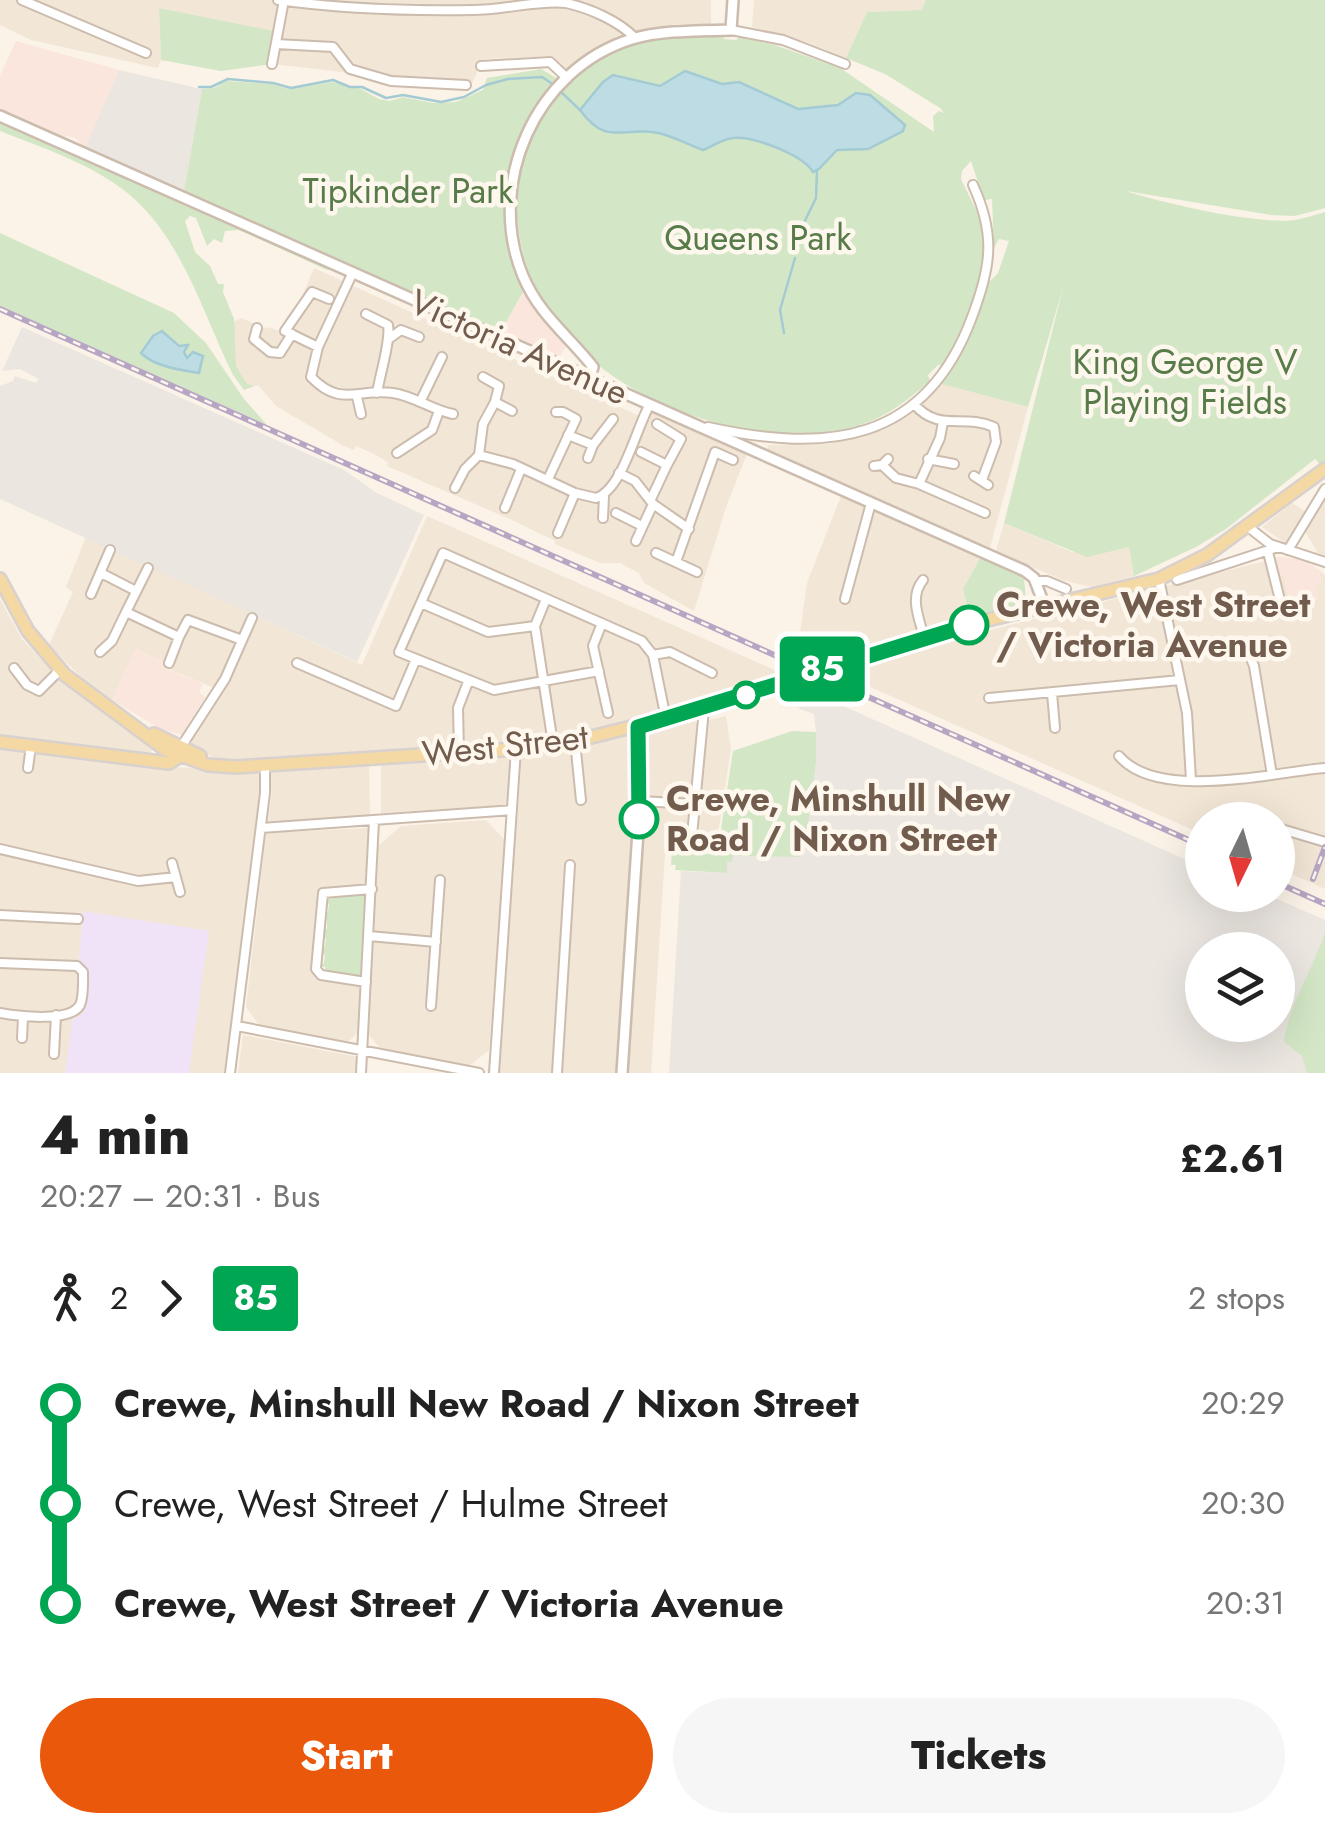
<!DOCTYPE html>
<meta charset="utf-8">
<style>
body{margin:0;font-family:Jost,sans-serif;background:#f6f6f6;color:#222;height:100vh;display:flex;flex-direction:column;font-size:38px;white-space:nowrap}
*{box-sizing:border-box;margin:0}
p{font-size:32px;color:#767676}
.icon{flex:none;width:55px;height:55px;fill:none;stroke:currentColor;stroke-width:2;stroke-linecap:round;stroke-linejoin:round}
.map{position:relative;height:1073px;overflow:hidden}
.drawer{display:flex;flex-direction:column;background:#fff;flex:1}
.drawer>*{flex:none}
.badge{padding:0 20px;border-radius:8px;font-size:35px;line-height:65px}
.needle{width:65px;rotate:185deg}
.tools{position:absolute;left:1185px;top:802px;display:grid;gap:20px}
.tools a{display:grid;place-items:center;width:110px;height:110px;border-radius:50%;background:#fff;box-shadow:0 10px 40px #0002;font-size:50px}
.map>.badge{position:absolute;translate:-50% -50%;box-shadow:0 0 0 5px #fff}
.legs{display:flex;align-items:center;gap:15px;height:110px;padding:0 40px;font-size:32px}
.legs p{margin-inline-start:auto}
.headline{display:flex;align-items:center;justify-content:space-between;height:170px;padding:0 40px}
h1{font-size:55px;font-weight:800;line-height:75px}
.cta{display:flex;gap:20px;margin-top:auto;padding:20px 40px}
.cta a{flex:1;height:115px;border-radius:60px;background:#ea580c;color:#fff;font-size:40px;font-weight:800;line-height:115px;text-align:center}
.cta a+a{background:#f6f6f6;color:#222}
ul{padding:0 40px;list-style:none}
li{display:flex;align-items:center;gap:35px;height:100px;font-size:38px}
li i{display:grid;place-items:center;width:15px;height:100%;margin:0 12px;background:currentColor}
li i::after{content:'';width:25px;height:25px;margin:-12px;border:8px solid;border-radius:50%;background:#fff}
li p{margin-inline-start:auto}
li:first-child i{background:linear-gradient(#0000 50%,currentColor 0)}
li:last-child i{background:linear-gradient(currentColor 50%,#0000 0)}
.map>svg:first-child{display:block}
</style>
<div class="map">
<svg width="1325" height="1073" viewBox="0 0 1325 1073">
<rect width="100%" height="100%" fill="#fbf3e7"/>
<path fill="#f2e6d6" d="M0 0H711V25L675 24 624 35 600 45 566 70 551 56 483 59 470 88 382 85 342 72 272 64 204 19 159 8 161 60 158 68 31 40 0 25Z
M754 0H926L923 10 867 12 846 58 809 43 752 27Z
M314 268 646 419 651 411 747 454 726 507 694 611 644 583 639 573 620 563H600L555 544V541L512 520 387 466 388 462 372 453 356 446 354 450 344 446 276 406 258 385 244 390 223 327 241 318 267 329 269 327 279 331 298 306Z
M942 384 1028 407 990 548 767 452 768 445 827 444 883 430 910 414Z
M841 496 980 558 963 589 970 617 821 664 797 654 807 583Z
M1325 499V555L1318 553 1306 533 1297 528 1285 543 1262 527 1292 503 1314 516Z
M427 516 788 676 700 706 545 742 236 761 219 760 193 748 191 740 219 690 161 666 164 662 136 649 112 700 89 685 49 645 73 592 66 587 86 537 362 665Z
M1004 523 1072 552 1129 547 1134 576 1092 587 1062 580 996 551Z
M1273 559 1283 575 1293 606 1318 599 1315 586 1321 584 1319 570 1325 575V889L1278 868V820H1202V834L841 674 907 651Z
M0 599 22 639 65 685 153 745 150 755 0 736Z
M726 716 731 749 716 847 695 844 694 837 666 838 651 1073H499L522 753 626 736 695 717 696 723Z
M0 746 144 766 262 771 224 1073H0Z
M513 754 508 805 381 813V762Z
M369 765 370 815 268 822 272 791 270 790 269 772Z
M486 820 505 840 489 1050 468 1067 381 1049 368 1034 378 846 401 826Z
M369 828 368 887 320 888 313 976 362 986 359 1031 347 1043 259 1025 246 1007 266 833Z
M243 1035 358 1057 357 1073H238Z"/>
<path fill="#fae6dc" d="M16 41 119 70 85 148 74 137 59 136 0 110V76Z
M524 290 566 347 559 358 501 331Z
M1279 557 1303 559 1319 570 1321 585 1315 586 1318 599 1292 606 1283 576H1277L1273 559Z
M135 649 164 661 162 667 203 684 199 692 205 697 182 735 161 729 112 700Z"/>
<path fill="#ebe6e0" fill-rule="evenodd" d="M119 70 202 89 184 191 85 148Z
M22 327 344 470 377 493 424 515 357 662 0 499V386L13 381 15 376 36 383 39 379 20 369 2 371Z
M804 684 821 696 1202 867V895H1268L1325 920V1073H669L681 871 726 873 727 862 732 856 798 857 799 851 805 850 816 763V732L814 714 800 709 791 689ZM1202 950H1278V1025H1202Z"/>
<path fill="#f0e3f7" d="M83 911 209 931 189 1073H65L72 1020 84 1012 89 974 79 957Z"/>
<path fill="#d3e7c6" d="M926 0H1325V208L1295 216 1271 215 1126 191C1162 203 1258 225 1295 220 1305 218 1315 215 1325 212V465L1322 466 1315 459 1226 529 1196 547 1134 576 1129 547 1087 557 1004 523 1063 288 1028 407 938 383 956 363 983 288 998 273 1009 241 999 239 994 248 992 199 984 200 971 161 962 171 961 179 978 214 985 246 983 276 976 301 945 366 938 365 928 375 930 381C909 399 887 417 860 425 759 458 598 399 545 306 488 208 517 85 631 44 659 35 693 37 722 35L724 39 736 40 739 37 775 45 840 68 934 132 933 116 939 111 944 113 940 108 885 74 846 58 867 12 922 10Z
M159 8 279 32 272 64 221 71 161 60Z
M541 69 558 79C505 138 487 218 524 290L501 331 184 191 202 89 214 88 227 81 272 84 288 89 332 82 361 89 379 99 390 101 403 97 433 103 456 102 483 90 487 78Z
M0 119 162 194 168 193 335 267 327 270 239 230 225 231 222 243 214 239 207 246 196 218 190 216 185 221 195 252 210 266 218 284H224L223 292 234 319 236 366 247 384 254 386 244 390 233 375C203 314 183 241 131 196 95 165 43 148 0 131Z
M0 233 174 313 206 343 244 399 267 425 0 306Z
M980 558 1024 578 1026 600 1021 605 970 617 963 589Z
M792 731 816 732V763L805 850 800 851 799 857 733 856 732 862H727V873L675 870 676 865H671L672 851 711 854 718 849 733 751Z
M368 891 361 977 326 972 325 967 319 966 324 963 325 955 319 954 320 947H325L326 938 320 937 321 929H327V920L322 919V912H328L329 904 323 903V899H330L331 894Z
M1325 933V1073H1307L1302 1056 1284 1042C1288 1007 1313 968 1325 933Z"/>
<path fill="#bddce3" stroke="#a4cbd4" stroke-width="2.5" d="M685 71 722 84 739 82 798 109 838 105 856 93 870 95 905 125 903 131 868 149 837 150 819 169 813 172C803 155 754 136 733 138 724 138 712 147 703 150 688 145 673 136 658 133 622 126 607 147 580 110L603 82 613 75 660 86Z
M162 331 179 346 188 345 184 352 187 358 193 352 203 356 199 373C181 370 155 367 141 353L153 336Z"/>
<g fill="none" stroke-linecap="round" stroke-linejoin="round">
<path stroke="#a4cbd4" stroke-width="2.5" d="M199 87H211L228 79 273 83 291 88 333 80 350 87H362L386 98 403 95 441 102 464 97 486 85 508 79 542 77 554 85
M560 91 580 110
M795 252 801 241V229L816 198 817 170
M784 333 780 310 795 258"/>
<defs>
<path id="minor" d="M22 0 146 53
M278 0C342 9 409 11 473 10 504 10 537 0 566 3 589 8 619 21 635 38
M731 30 783 40 845 64
M276 44 333 47 350 69 391 81 466 85
M272 64 284 0
M481 66 550 62 567 78
M353 272 318 347 311 377C341 408 357 388 393 393 414 396 432 410 453 414
M366 314 388 325C391 340 380 374 377 393
M257 328 254 339 270 352 280 353 292 334
M390 338 401 330 419 337
M318 347 285 331 312 292 329 299
M483 377 499 386 495 402 483 424 479 455 513 464 575 493 596 498C622 490 636 429 649 406
M357 397 361 414
M420 402 442 357
M495 402 512 411
M914 404C939 433 963 413 994 427L996 442 982 480
M657 424 681 439 667 465
M708 427C827 453 925 444 972 317 991 267 996 235 973 185
M568 435 593 445
M641 452 667 465 651 499
M397 453 432 430 439 411
M588 458 593 445 613 419
M928 459 954 464
M882 465 896 478 919 484 940 438 943 422
M874 466 882 465 888 459
M619 473 635 481 653 504 689 529
M974 476 988 485
M548 479 576 419 563 412H556
M919 484 985 513
M455 488 465 469 479 455
M505 508 521 469
M616 513 642 526
M603 518 604 496
M1247 526 1270 544 1325 562
M558 533 575 493
M636 541 653 504
M1288 550 1325 489
M1268 552 1281 604
M656 553 697 572
M676 562 715 452 733 460
M101 573 136 591
M1159 579 1187 713 1191 780
M923 580C909 597 919 618 924 637
M1177 580 1278 547
M1035 581H1047L1066 589
M91 594 110 550
M546 599 535 626 553 744
M845 599 871 503
M421 603 488 632 535 626
M126 612 148 568
M602 623 593 646 608 713
M100 652 112 641 126 612 179 637 188 620 242 640
M653 655 670 652 712 673
M1175 655 1229 643 1248 651 1254 666 1272 775
M169 663 179 637
M297 663 396 706 416 659
M14 668 27 685 39 691 60 670
M599 671 494 690 399 652 443 553 642 641 653 655 666 719
M1052 693 1055 728
M989 698 1180 680
M575 741 581 800
M181 747 225 679 252 618
M459 753 458 708 468 682
M1119 756C1158 802 1274 772 1325 768
M28 768 31 746
M640 801 694 804
M261 828 512 810
M1278 828 1325 842
M691 846 704 709
M0 849 138 881 176 877
M172 863 180 892
M0 915 78 919
M369 936 436 942
M0 963 77 966 83 972C83 982 84 996 80 1005 70 1023 17 1016 0 1013
M366 982 321 975 316 969 323 893 372 889
M431 1006 440 880
M237 1026 479 1073
M22 1038 23 1017
M54 1054 56 1015
M230 1073 265 793V766
M361 1073 374 821
M494 1073 516 749
M557 1073 570 865"/>
<path id="tertiary" d="M0 116 1025 571 1034 578 1045 607
M589 379 593 367C568 335 540 316 523 276 485 184 535 69 632 39 663 30 698 31 731 30L733 0
M622 1073 640 801 638 727"/>
<path id="primary" d="M0 579 28 631 65 675 166 750 208 765 236 767 516 749 575 741 704 709 791 681
M832 666 971 624 1159 579 1207 555 1325 469
M154 734 200 756
M0 742 169 763 180 756"/>
</defs>
<use href="#minor" stroke="#ccbcae" stroke-width="12"/>
<use href="#tertiary" stroke="#ccbcae" stroke-width="14"/>
<use href="#primary" stroke="#d8d1cd" stroke-width="16"/>
<use href="#minor" stroke="#fff" stroke-width="8"/>
<use href="#tertiary" stroke="#fff" stroke-width="9"/>
<use href="#primary" stroke="#f4d9a5" stroke-width="11"/>
<defs>
<path id="rail" d="M0 309 1202 846
M1313 879 1325 847
M1278 883 1325 904"/>
</defs>
<use href="#rail" stroke="#b7a6c3" stroke-width="6"/>
<use href="#rail" stroke="#fef7ed" stroke-width="2.5" stroke-dasharray="8" stroke-linecap="butt"/>
<defs>
<path id="primary-bridge" d="M791 681 832 666"/>
</defs>
<use href="#primary-bridge" stroke="#d8d1cd" stroke-width="16" stroke-linecap="butt"/>
<use href="#primary-bridge" stroke="#f4d9a5" stroke-width="11"/>
</g>
<g fill="none" stroke-linecap="round" stroke-linejoin="round">
<defs>
<path id="line-1" d="M639 819 638 727 969 625"/>
</defs>
<use href="#line-1" stroke="#fff" stroke-width="22"/>
<use href="#line-1" stroke="#00a651" stroke-width="15"/>
</g>
<g fill="#fff" stroke="#00a651" stroke-width="5">
<circle cx="969" cy="625" r="18"/>
<circle cx="746" cy="695" r="12"/>
<circle cx="639" cy="819" r="18"/>
</g>
<g text-anchor="middle" dominant-baseline="central" stroke-width="9" stroke-linejoin="round" paint-order="stroke">
<g font-size="35" fill="#577c49" stroke="#fef7ed">
<text x="408" y="191">Tipkinder Park</text>
<text x="758" y="238">Queens Park</text>
<text x="1185" y="362">King George V<tspan x="1185" dy="40">Playing Fields</tspan></text>
</g>
<g font-size="35" fill="#725c4d" stroke="#fef7ed">
<text transform="translate(519 347) rotate(24)">Victoria Avenue</text>
<text transform="translate(505 745) rotate(-6)">West Street</text>
</g>
<g font-size="35" font-weight="bold" fill="#725c4d" stroke="#fef7ed" text-anchor="start">
<text x="996" y="605">Crewe, West Street<tspan x="996" dy="40">/ Victoria Avenue</tspan></text>
<text x="666" y="799">Crewe, Minshull New<tspan x="666" dy="40">Road / Nixon Street</tspan></text>
</g>
</g>
</svg>
<div class="tools">
<a><svg class="needle" viewBox="-14 -14 28 28"><path d="M0-13l5 13h-10z" fill="#e53935"/><path d="M0 13l5-13h-10z" fill="#767676"/></svg></a>
<a><svg class="icon" aria-label="layers" viewBox="0 0 24 24"><path d="M12 4l9 5-9 5-9-5zM3 14l9 5 9-5"/></svg></a>
</div>
<b class="badge" style="left:822px;top:669px;background:#00a651;color:#fff">85</b>
</div>
<section class="drawer">
<div class="headline"><div><h1>4 min</h1><p>20:27 – 20:31 · Bus</p></div><b>£2.61</b></div>
<div class="legs"><svg class="icon" aria-label="walk" viewBox="0 0 24 24"><circle cx="13" cy="4" r="2"/><path d="M13 8l-2 6 4 7M11 14l-3 7M7 12l3-4h3l4 4"/></svg>2<svg class="icon" aria-label="forward" viewBox="0 0 24 24"><path d="M9 5l7 7-7 7"/></svg><b class="badge" style="background:#00a651;color:#fff">85</b><p>2 stops</p></div>
<ul>
<li><i style="color:#00a651"></i><b>Crewe, Minshull New Road / Nixon Street</b><p>20:29</p></li>
<li><i style="color:#00a651"></i><span>Crewe, West Street / Hulme Street</span><p>20:30</p></li>
<li><i style="color:#00a651"></i><b>Crewe, West Street / Victoria Avenue</b><p>20:31</p></li>
</ul>
<div class="cta"><a>Start</a><a>Tickets</a></div>
</section>
